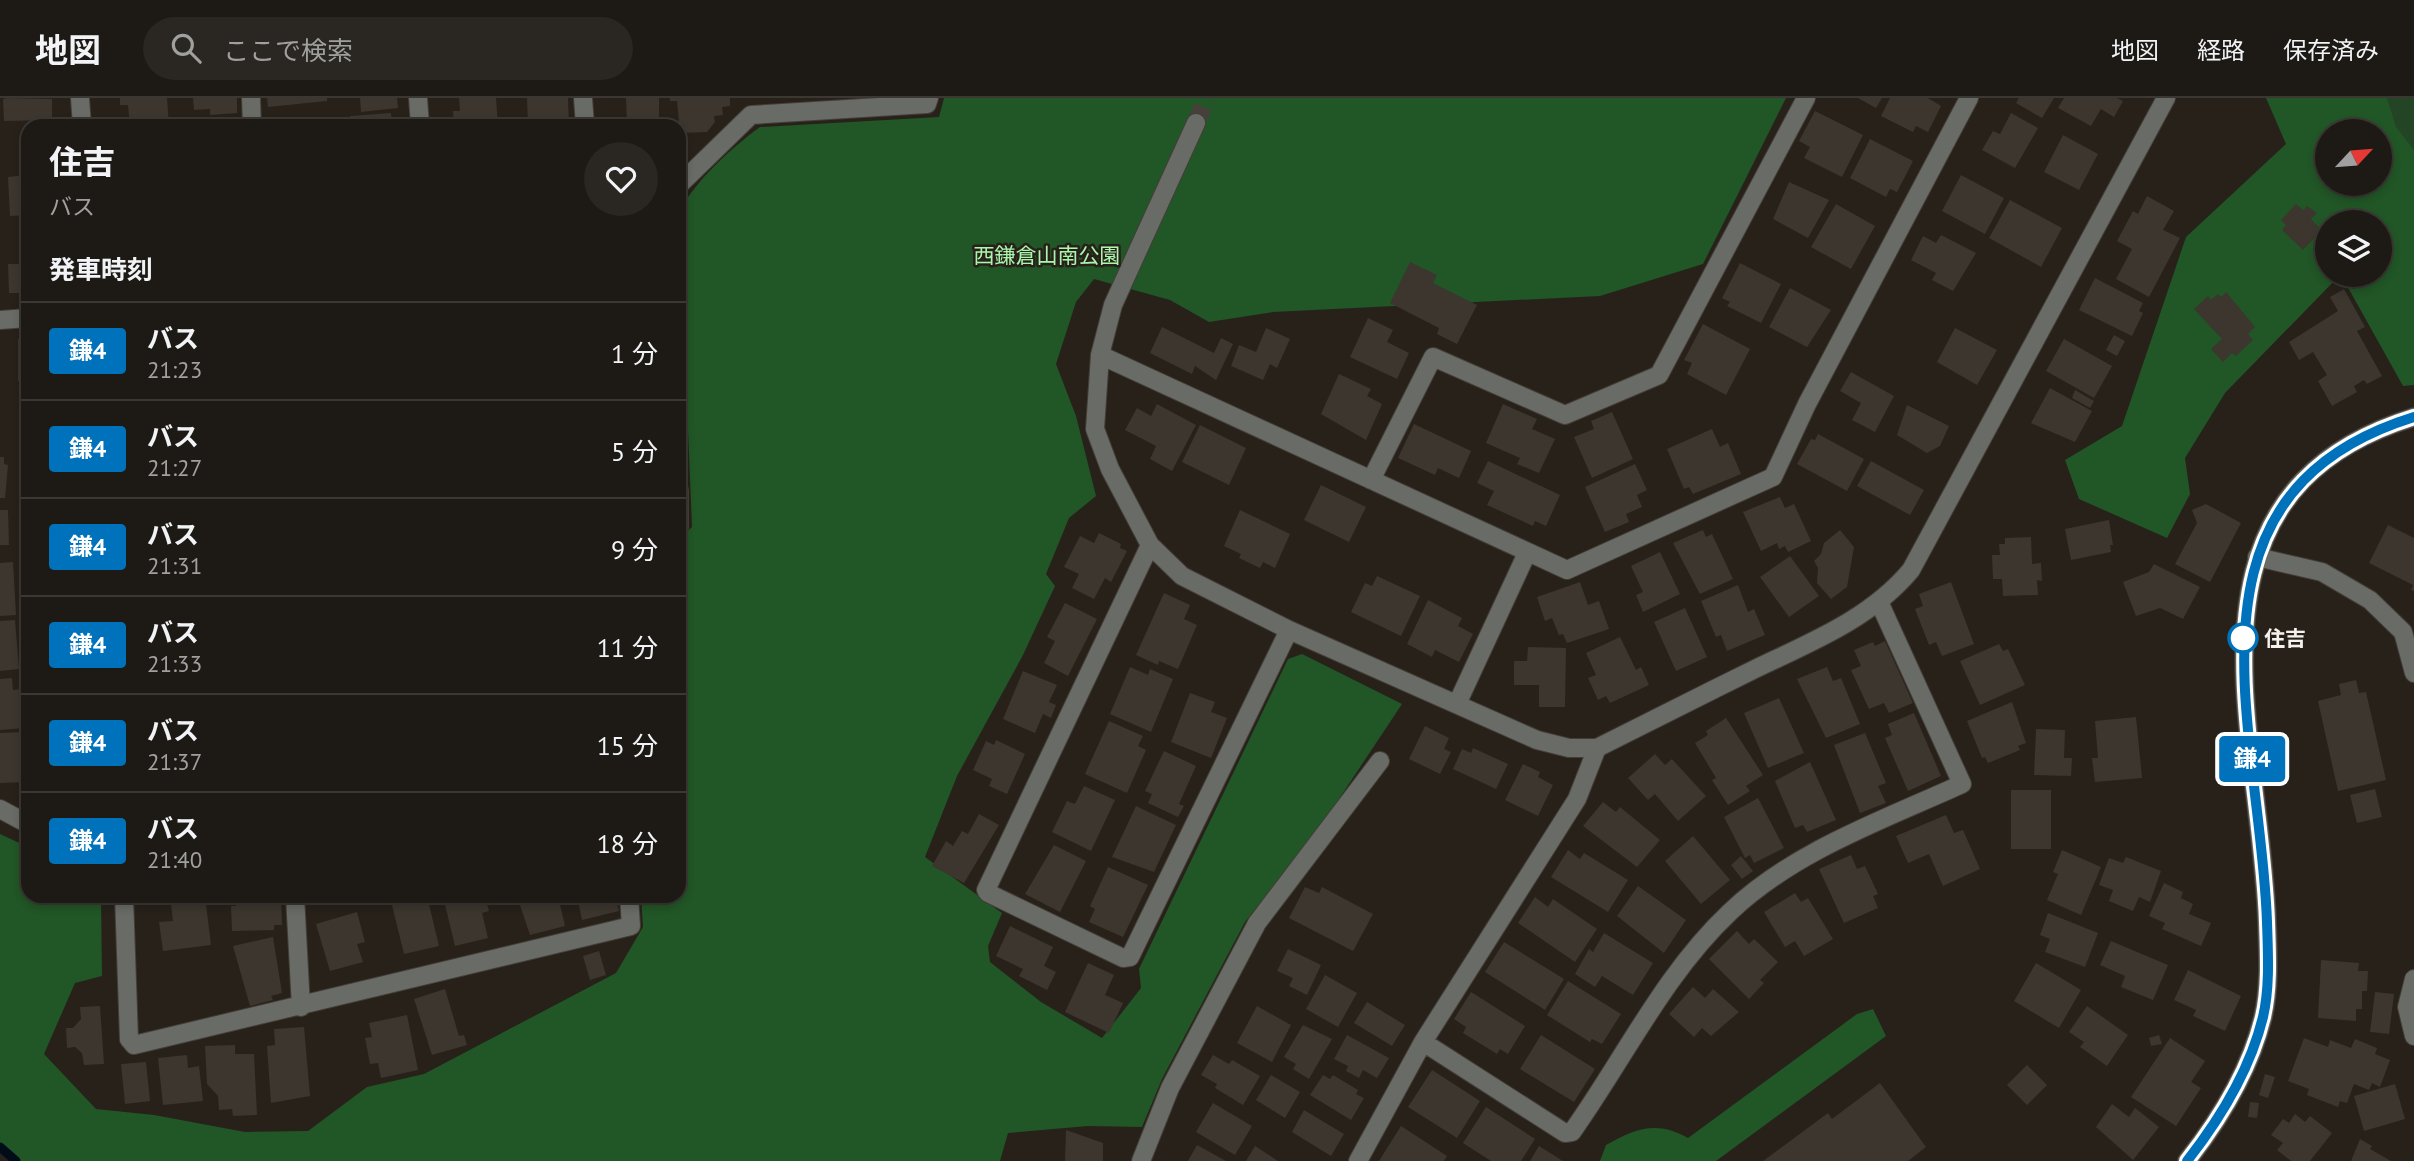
<!DOCTYPE html>
<html lang="ja">
<meta charset="utf-8">
<style>
body{margin:0;font-family:"PT Sans","Noto Sans JP",sans-serif;background:#2a2622;color:#f1f3f6;height:100vh;display:flex;flex-direction:column;font-size:26px;white-space:nowrap}
*{box-sizing:border-box;margin:0}
p{font-size:23px;color:#a0a0a0}
.icon{flex:none;width:38px;height:38px;fill:none;stroke:currentColor;stroke-width:2;stroke-linecap:round;stroke-linejoin:round}
.map{position:relative;flex:1;overflow:hidden}
.side{position:absolute;left:21px;top:21px;width:665px;height:784px;display:flex;flex-direction:column;background:#1d1914;border-radius:21px;box-shadow:0 4px 10px #0003,0 0 0 2px #3b3834}
.side>*{flex:none}
.badge{padding:0 14px;border-radius:5px;font-size:24px;line-height:46px}
.needle{width:46px;rotate:64deg}
.controls{position:absolute;left:2315px;top:21px;display:grid;gap:14px}
.controls a{display:grid;place-items:center;width:77px;height:77px;border-radius:50%;background:#1d1914;box-shadow:0 4px 10px #0003,0 0 0 2px #3b3834;font-size:35px}
.map>.badge{position:absolute;translate:-50% -50%;box-shadow:0 0 0 4px #fff}
h2{padding:0 28px;font-size:26px;line-height:63px}
.round{display:grid;place-items:center;flex:none;width:74px;height:74px;border-radius:37px;background:#2a2622}
.overview{display:flex;align-items:center;justify-content:space-between;height:119px;padding:0 28px}
h1{font-size:33px;font-weight:700;line-height:52px}
ul{padding:0;list-style:none}
li{display:flex;align-items:center;gap:21px;height:98px;padding:0 28px;border-top:2px solid #3b3834}
li div{flex:1}
li b{display:block;font-size:26px}
li em{font-style:normal}
li .badge{min-width:77px;font-weight:700;text-align:center}
header{display:flex;align-items:center;gap:42px;box-sizing:border-box;height:98px;padding:0 35px;background:#1d1914;border-bottom:2px solid #3b3834}
header strong{font-size:33px}
nav{display:flex;gap:38px;margin-inline-start:auto;font-size:24px}
.search{width:490px;height:63px;background:#2a2622;display:flex;align-items:center;gap:18px;box-sizing:border-box;padding:0 24px;border-radius:38px;color:#a0a0a0;font-size:26px}
.map>svg:first-child{display:block}
</style>
<header>
<strong>地図</strong>
<div class="search"><svg class="icon" aria-label="search" viewBox="0 0 24 24"><circle cx="10" cy="10" r="6"/><path d="M15 15l6 6"/></svg>ここで検索</div>
<nav><a>地図</a><a>経路</a><a>保存済み</a></nav>
</header>
<div class="map">
<svg width="2414" height="1063" viewBox="0 0 2414 1063">
<rect width="100%" height="100%" fill="#27211a"/>
<path fill="#244426" d="M2366 0H2414V108Z"/>
<path fill="#215626" fill-rule="evenodd" d="M944 0H1786L1703 166 1600 198 1273 214 1209 224 1170 202 1094 181 1076 204 1056 266 1076 318 1096 398 1069 420 1046 476 1055 488 1023 557 957 678 925 759 1002 815 988 848 990 864 1041 904 1102 940 1141 890 1139 871 1288 561 1302 556 1402 606 1319 731 1245 824 1162 981 1142 1029 1088 1028 1008 1035 1000 1063H13L0 1047V736L28 749V798H101L102 878 75 885 44 956 96 1011 154 1017 245 1034 308 1033 367 989 424 976 616 875 643 829 641 798H679V441L692 429 679 114C696 82 731 50 760 29L939 19Z
M2266 0H2387L2396 29 2414 52V287L2403 288 2341 177H2380V124H2328V177H2340L2225 295 2185 360 2190 396 2167 440 2079 401 2065 362 2122 328 2186 139 2286 46ZM2328 33H2380V86H2328Z
M1873 911 1886 938 1716 1063H1600L1606 1047C1635 1031 1656 1022 1688 1040L1857 916Z"/>
<g fill="none" stroke-linecap="round" stroke-linejoin="round">
<path stroke="#000d18" stroke-width="9" d="M0 1049 16 1063"/>
</g>
<path fill="#3c362e" d="M8 0 52 1V22L4 23 3 1Z
M120 0H167L169 28H130L128 7H120Z
M193 0H237V15L210 17V11L194 12Z
M267 0H327V3L268 9Z
M360 0H397L398 10 361 14Z
M459 0H496L498 28H454L453 13H460Z
M527 0H568L569 28H528Z
M626 0H659V25L627 26Z
M670 0H730V8L722 9 723 17 714 18 715 24 707 34 680 35 677 3H670Z
M1858 0H1882L1876 10Z
M1890 0H1928L1941 8 1928 34 1916 28 1913 34 1881 18Z
M2019 0H2054L2042 20 2016 5Z
M2064 0H2117L2123 3 2114 19 2101 11 2091 28 2058 10Z
M1815 13 1863 37 1842 79 1804 60 1810 49 1799 43Z
M391 15 392 28H350V18Z
M2011 15 2038 30 2015 70 1982 52 1993 33 2000 36Z
M322 19 323 28H296L295 21Z
M2063 37 2098 56 2079 92 2044 74Z
M1870 41 1913 63 1897 94 1890 91 1886 99 1850 80Z
M28 77V117L10 118 8 79Z
M1961 77 2004 100 1985 136 1942 113Z
M1789 84 1829 102 1808 140 1773 121Z
M2147 98 2174 113 2163 132 2180 140 2149 199 2116 181 2132 151 2117 143 2133 113 2138 116Z
M2010 102 2062 130 2041 169 1989 140Z
M1836 106 1875 128 1851 171 1811 149Z
M2296 106 2303 112 2307 108 2317 115 2311 121 2322 132 2303 152 2282 132 2286 127 2281 122Z
M28 120V157L22 158 20 121Z
M1941 137 1976 155 1953 193 1932 182 1936 175 1911 162 1923 138 1936 145Z
M1410 164 1437 177 1433 185 1477 207 1457 246 1437 236 1439 230 1390 205Z
M1740 165 1781 186 1761 225 1727 208 1730 204 1722 200Z
M8 166H28V205H25V195H9Z
M2095 180 2143 205 2139 213 2143 215 2132 238 2079 212Z
M1790 190 1831 212 1807 249 1769 229Z
M2344 191 2365 229 2357 233 2382 278 2367 286 2364 282 2354 288 2357 294 2332 308 2318 283 2327 277 2313 254 2299 262 2289 244 2338 213 2330 199Z
M2226 194 2255 229 2248 236 2253 242 2236 258 2232 255 2223 264 2211 251 2222 241 2194 211 2208 198 2211 202 2218 196 2221 199Z
M1368 220 1393 232 1387 244 1409 255 1397 281 1350 259Z
M1703 226 1750 251 1726 297 1687 276 1692 265 1684 262Z
M1162 229 1214 255 1221 240 1233 246 1216 282 1195 268 1192 276 1150 255Z
M1266 230 1290 241 1277 270 1270 266 1263 282 1231 268 1239 247 1256 254Z
M1955 230 1997 252 1977 287 1937 264Z
M2114 237 2125 243 2117 258 2106 252Z
M18 241H28V283H18Z
M2064 241 2112 268 2094 300 2046 273Z
M1851 274 1894 298 1875 334 1852 322 1861 305 1840 293Z
M1339 276 1371 291 1367 298 1382 306 1366 342 1321 316Z
M2050 290 2092 313 2075 344 2031 325Z
M2075 292 2094 303 2090 310 2072 300Z
M1157 306 1196 327 1172 373 1150 361 1156 348 1125 332 1137 310 1151 318Z
M1503 306 1537 321 1532 331 1555 341 1539 375 1517 366 1520 360 1486 345Z
M1907 307 1949 328 1940 348 1927 355 1897 337Z
M1612 314 1633 361 1592 380 1574 339 1594 331 1591 323Z
M1414 326 1471 353 1459 380 1438 370 1435 377 1398 360Z
M1200 327 1246 350 1229 387 1182 364Z
M1712 331 1720 349 1728 345 1741 376 1693 396 1689 389 1684 391 1667 351Z
M1818 336 1864 361 1847 393 1797 366 1811 341 1815 342Z
M0 359H4V366L8 367 5 400H0Z
M1488 363 1560 397 1546 428 1535 423 1533 428 1487 407 1494 393 1477 385Z
M1871 363 1924 392 1910 417 1857 388Z
M1635 366 1647 392 1637 397 1642 409 1626 416 1629 424 1605 434 1585 389Z
M1321 387 1366 409 1349 444 1304 422Z
M1780 399 1785 410 1794 406 1811 443 1788 454 1785 448 1779 451 1777 445 1761 453 1743 414Z
M2206 406 2241 425 2210 484 2175 466 2197 425 2192 412Z
M0 412H8L9 447H0Z
M1240 412 1290 436 1275 470 1263 464 1260 470 1239 460 1241 456 1224 448Z
M2109 422 2113 447H2110L2111 454 2071 462 2065 431Z
M2388 427 2414 440V493L2411 492 2413 487 2369 465Z
M1703 432 1706 439 1712 436 1733 481 1700 496 1673 445Z
M1840 432 1854 449 1847 489 1831 501 1817 485 1818 470 1814 463 1821 456 1824 445Z
M1099 435 1121 446 1120 450 1127 453 1111 484 1105 480 1094 501 1072 490 1079 476 1064 469 1080 438 1094 445Z
M2031 439 2032 466 2041 465 2042 483 2037 482 2038 497 2003 498 2002 481H1993L1992 457H2000L1999 446H2005V440Z
M1660 454 1680 496 1643 514 1636 497 1643 494 1631 468Z
M1790 458 1819 498 1789 519 1760 479Z
M13 464 16 517 0 518V465Z
M2154 466 2200 489 2183 521 2160 510 2136 518 2123 484 2149 474Z
M1377 478 1420 498 1401 538 1351 514 1365 485 1372 488Z
M1580 484 1588 507 1599 503 1609 531 1567 545 1563 536 1559 537 1552 520 1545 523 1537 499Z
M1951 484 1974 546 1942 558 1936 544 1929 547 1915 511 1923 508 1919 496Z
M1738 487 1748 514 1754 511 1765 537 1727 553 1721 537 1716 539 1701 503Z
M1164 495 1190 507 1184 521 1197 527 1178 571 1159 563 1158 567 1136 557Z
M1428 502 1462 520 1458 528 1473 536 1459 564 1435 552 1432 559 1407 546Z
M1065 505 1097 521 1068 578 1044 565 1055 543 1047 539Z
M1685 510 1707 559 1676 573 1654 524Z
M15 522 19 571 0 573V523Z
M1620 539 1636 572 1641 569 1649 587 1610 605 1606 598 1598 602 1588 580 1596 577 1586 555Z
M1885 543 1913 605 1889 615 1884 605 1869 611 1851 572 1861 568 1854 552 1873 544 1875 548Z
M1999 546 2003 553 2008 551 2025 587 1980 607 1960 563Z
M1528 549 1566 550 1565 609H1539V587H1514V563H1527Z
M1130 569 1148 577 1150 571 1173 581 1151 634 1110 616Z
M1827 569 1833 583 1841 580 1860 626 1826 640 1797 581Z
M1023 573 1057 587 1049 604 1056 607 1051 620 1043 616 1035 635 1003 621Z
M12 580 13 592 21 591 24 630 0 632V581Z
M2356 582 2359 595 2366 594 2386 682 2338 693 2318 603 2341 597 2339 586Z
M1190 595 1215 604 1211 614 1227 620 1211 660 1171 644Z
M1779 600 1804 655 1768 670 1744 615Z
M2012 604 2026 645 2018 648 2020 652 1988 665 1985 659 1982 660 1967 623Z
M1914 615 1941 678 1908 693 1885 640 1892 637 1888 626Z
M2136 619 2142 680 2095 684 2092 660H2098L2095 623Z
M1726 620 1763 677 1746 688 1750 693 1728 707 1712 682 1716 680 1695 645 1708 637 1706 633Z
M1109 623 1143 638 1138 648 1146 652 1127 695 1085 676Z
M1425 628 1449 640 1444 651 1451 654 1440 676 1409 661Z
M2036 631 2065 632 2064 660H2072L2071 678 2034 677Z
M25 634 28 684 0 685V635Z
M1865 635 1886 685 1878 688 1886 705 1860 715 1834 647Z
M996 642 1025 656 1007 696 989 688 992 681 973 672 986 643 994 647Z
M1473 650 1508 666 1496 691 1453 671 1462 651 1471 655Z
M1164 653 1196 668 1179 706 1184 708 1178 719 1148 705 1152 696 1145 693Z
M1655 656 1665 667 1672 661 1706 698 1678 723 1655 696 1648 702 1628 680Z
M1810 664 1836 722 1807 734 1803 727 1795 730 1775 683Z
M1523 666 1540 674 1538 679 1553 687 1538 718 1505 702Z
M1084 688 1115 702 1091 753 1052 734 1067 703 1075 706Z
M2375 691 2382 719 2357 725 2350 697Z
M2011 692H2051V751H2011Z
M1758 700 1784 750 1754 765 1750 757 1745 760 1724 719Z
M1603 704 1616 714 1620 709 1660 742 1637 769 1583 728Z
M1136 708 1176 727 1154 774 1112 759Z
M979 716 999 727 964 785 932 768 946 743 953 748 962 733 968 736Z
M1946 717 1954 735 1963 732 1980 771 1943 788 1929 756 1908 765 1896 738Z
M1693 738 1730 782 1701 806 1665 763Z
M1054 747 1086 763 1060 814 1025 796Z
M1568 752 1580 761 1584 755 1628 782 1608 814 1551 779Z
M2062 752 2101 769 2081 817 2047 802 2058 776 2053 774Z
M1851 757 1857 771 1865 768 1878 796 1873 798 1878 810 1844 825 1819 771Z
M1741 758 1753 773 1742 781 1731 767Z
M2126 759 2161 773 2150 804 2139 799 2133 813 2109 803 2113 792 2099 787 2109 760 2123 765Z
M1108 769 1148 787 1123 839 1089 824 1095 811 1090 808Z
M2164 785 2183 794 2181 800 2193 806 2189 816 2211 825 2201 848 2162 831 2165 825 2149 818Z
M1638 788 1686 822 1664 855 1617 818Z
M1305 789 1319 795 1322 789 1373 816 1353 853 1289 820Z
M1795 795 1801 804 1808 800 1833 841 1804 858 1795 843 1785 849 1764 814Z
M170 798H205L211 847 163 853 159 824 173 823Z
M236 798H281L282 827H274V832L232 833 231 808H236Z
M427 798 439 848 404 856 392 807Z
M443 798H485L489 813 482 815 488 840 455 848Z
M517 798H558L565 828 530 837Z
M577 798H615L619 813 582 822Z
M1535 799 1548 809 1553 801 1597 831 1575 864 1518 825Z
M357 814 365 844 357 846 363 864 330 873 316 826Z
M2048 815 2098 835 2085 869 2045 854 2050 841 2040 837Z
M1010 828 1053 849 1044 868 1056 874 1047 892 1019 878 1023 871 996 858Z
M1737 833 1749 846 1754 841 1778 864 1760 882 1764 885 1749 901 1709 861Z
M1604 835 1653 865 1633 897 1602 878 1595 889 1575 876 1589 851 1593 854Z
M273 839 282 895 271 898 273 902 250 908 233 848Z
M2111 843 2168 867 2153 902 2121 889 2125 878 2100 867Z
M1504 844 1564 881 1545 912 1485 874Z
M1288 851 1321 867 1307 897 1289 888 1293 880 1277 873Z
M599 853 606 877 590 882 583 858Z
M2321 862 2359 865 2358 873H2368L2367 893H2362V911H2356V923L2318 920Z
M1088 865 1114 877 1105 897 1123 905 1109 935 1065 914Z
M2036 865 2081 892 2059 930 2014 903Z
M2188 872 2241 898 2225 933 2193 918 2196 912 2174 902Z
M1325 877 1357 895 1338 929 1306 911Z
M1568 883 1621 916 1602 946 1592 941 1590 944 1547 917Z
M1693 889 1705 900 1713 891 1739 914 1711 938 1702 930 1694 939 1669 916Z
M445 891 459 938 464 937 467 947 432 957 414 901Z
M1471 894 1525 928 1508 956 1500 951 1497 956 1463 935 1466 929 1454 921Z
M2375 894 2394 896 2389 936 2370 934Z
M1367 904 1405 927 1392 948 1354 925Z
M100 908 104 966 84 967 82 955 75 949 67 950 66 930H73L81 921 80 909Z
M1257 908 1291 927 1272 964 1237 945Z
M2087 908 2128 937 2107 968 2080 949 2084 944 2069 934Z
M407 917 418 972 381 980 378 965 370 966 365 940 372 939 369 925Z
M1303 927 1332 941 1309 981 1293 971 1296 966 1284 959Z
M304 929 310 998 271 1005 267 948 275 947 274 931Z
M1347 937 1389 960 1377 980 1363 972 1359 980 1346 973 1348 968 1334 961Z
M1541 937 1595 971 1574 1004 1520 971Z
M2159 937 2162 946 2151 948 2149 940Z
M2170 940 2205 963 2191 984 2201 990 2176 1028 2131 999Z
M2304 940 2328 949 2330 942 2351 950 2355 941 2377 950 2375 956 2390 962 2380 989 2372 985 2369 992 2354 986 2347 1005 2340 1003 2338 1009 2307 997 2309 991 2288 983Z
M235 947V956H254L257 1017 233 1018 232 1011 219 1012 218 998 207 986 205 948Z
M187 957 188 970 199 968 203 1003 163 1007 158 960Z
M1213 957 1229 966 1232 962 1260 978 1243 1007 1215 990 1217 986 1201 977Z
M146 964 150 1003 125 1006 121 966Z
M2027 967 2047 987 2027 1007 2007 987Z
M1432 972 1480 1003 1457 1040 1408 1009Z
M2265 976 2275 979 2268 1000 2259 997Z
M1271 977 1300 994 1285 1020 1256 1002Z
M1323 977 1330 981 1333 977 1358 992 1356 996 1364 1000 1351 1022 1310 997Z
M1880 985 1926 1049 1908 1063H1763L1828 1015 1832 1021Z
M2395 986 2405 1021 2364 1033 2354 998Z
M2250 1004 2259 1005 2257 1020 2248 1019Z
M1213 1005 1252 1028 1235 1057 1196 1034Z
M2112 1006 2129 1019 2135 1010 2159 1029 2133 1062 2096 1029Z
M1486 1009 1535 1041 1521 1063H1491L1463 1045Z
M1304 1012 1344 1036 1331 1058 1292 1034Z
M2295 1016 2305 1024 2310 1018 2332 1035 2310 1063H2291L2277 1052 2283 1045 2271 1037 2283 1021 2289 1025Z
M1401 1028 1447 1058 1444 1063H1379Z
M1066 1032 1103 1045V1063H1065Z
M2360 1041 2372 1048 2370 1051 2391 1063H2351Z
M1197 1047 1226 1063H1188Z
M1255 1048 1278 1063H1246Z
M1539 1048 1563 1063H1530Z"/>
<g fill="none" stroke-linecap="round" stroke-linejoin="round">
<path stroke="#46403a" stroke-width="18" stroke-dasharray="18 9" stroke-linecap="butt" d="M1196 25 1207 0"/>
<defs>
<path id="minor" d="M251 0 252 28
M418 0 420 28
M583 0 585 28
M1196 25 1113 207 1100 257 1095 331 1110 371 1150 447 1182 478 1289 532 1537 642 1569 650H1597C1649 624 1702 597 1755 571 1811 544 1870 521 1911 472L2166 0
M679 87 751 17 927 6 929 0
M0 222 28 220
M1100 257 1567 472 1773 379 1807 306 1969 0
M1371 382 1433 259 1565 317 1659 277 1806 0
M679 392V430
M1150 447 986 792 988 795 1123 860 1130 859 1289 532
M2257 459 2322 474 2370 502 2403 534 2414 575
M1457 606 1527 455
M0 711 28 726
M295 798 301 909
M2414 881 2407 909 2414 938
M129 941 134 947 631 828 629 798
M1423 944 1565 1035 1572 1034C1624 961 1664 876 1730 814 1794 753 1883 722 1962 686L1880 506
M1141 1063 1170 990 1257 825 1380 663
M1358 1063 1423 944 1577 701 1597 650"/>
<path id="tertiary" d="M80 0 82 28
M124 798 129 941
M2187 1063C2220 1021 2250 972 2263 919 2270 889 2268 855 2267 824 2261 635 2166 395 2414 319"/>
</defs>
<use href="#minor" stroke="#443e37" stroke-width="20"/>
<use href="#tertiary" stroke="#443e37" stroke-width="20"/>
<use href="#minor" stroke="#696b66" stroke-width="18"/>
<use href="#tertiary" stroke="#696b66" stroke-width="18"/>
</g>
<g fill="none" stroke-linecap="round" stroke-linejoin="round">
<defs>
<path id="line" d="M2187 1063C2220 1021 2250 972 2263 919 2270 889 2268 855 2267 824 2261 635 2166 396 2414 319"/>
</defs>
<use href="#line" stroke="#fff" stroke-width="16"/>
<use href="#line" stroke="#0072bc" stroke-width="10"/>
</g>
<circle fill="#fff" stroke="#0072bc" stroke-width="3.5" cx="2243" cy="540" r="14"/>
<g text-anchor="middle" dominant-baseline="central" stroke-width="5" stroke-linejoin="round" paint-order="stroke">
<g font-size="21" fill="#a9f6ac" stroke="#27211a">
<text x="1047" y="157">西鎌倉山南公園</text>
</g>
<g font-size="21" font-weight="bold" fill="#f5f1ec" stroke="#27211a" text-anchor="start">
<text x="2264" y="540">住吉</text>
</g>
</g>
</svg>
<div class="controls">
<a><svg class="needle" viewBox="-14 -14 28 28"><path d="M0-13l5 13h-10z" fill="#e53935"/><path d="M0 13l5-13h-10z" fill="#a0a0a0"/></svg></a>
<a><svg class="icon" aria-label="layers" viewBox="0 0 24 24"><path d="M12 4l9 5-9 5-9-5zM3 14l9 5 9-5"/></svg></a>
</div>
<b class="badge" style="left:2252px;top:661px;background:#0072bc;color:#fff">鎌4</b>
<section class="side">
<div class="overview"><div><h1>住吉</h1><p>バス</p></div><a class="round"><svg class="icon" aria-label="heart" viewBox="0 0 24 24"><path d="M12 20l-8-8c-3-5 5-10 8-4 3-6 11-1 8 4z"/></svg></a></div>
<h2>発車時刻</h2>
<ul>
<li><span class="badge" style="background:#0072bc;color:#fff">鎌4</span><div><b>バス</b><p>21:23</p></div><em>1 分</em></li>
<li><span class="badge" style="background:#0072bc;color:#fff">鎌4</span><div><b>バス</b><p>21:27</p></div><em>5 分</em></li>
<li><span class="badge" style="background:#0072bc;color:#fff">鎌4</span><div><b>バス</b><p>21:31</p></div><em>9 分</em></li>
<li><span class="badge" style="background:#0072bc;color:#fff">鎌4</span><div><b>バス</b><p>21:33</p></div><em>11 分</em></li>
<li><span class="badge" style="background:#0072bc;color:#fff">鎌4</span><div><b>バス</b><p>21:37</p></div><em>15 分</em></li>
<li><span class="badge" style="background:#0072bc;color:#fff">鎌4</span><div><b>バス</b><p>21:40</p></div><em>18 分</em></li>
</ul>
</section>
</div>
